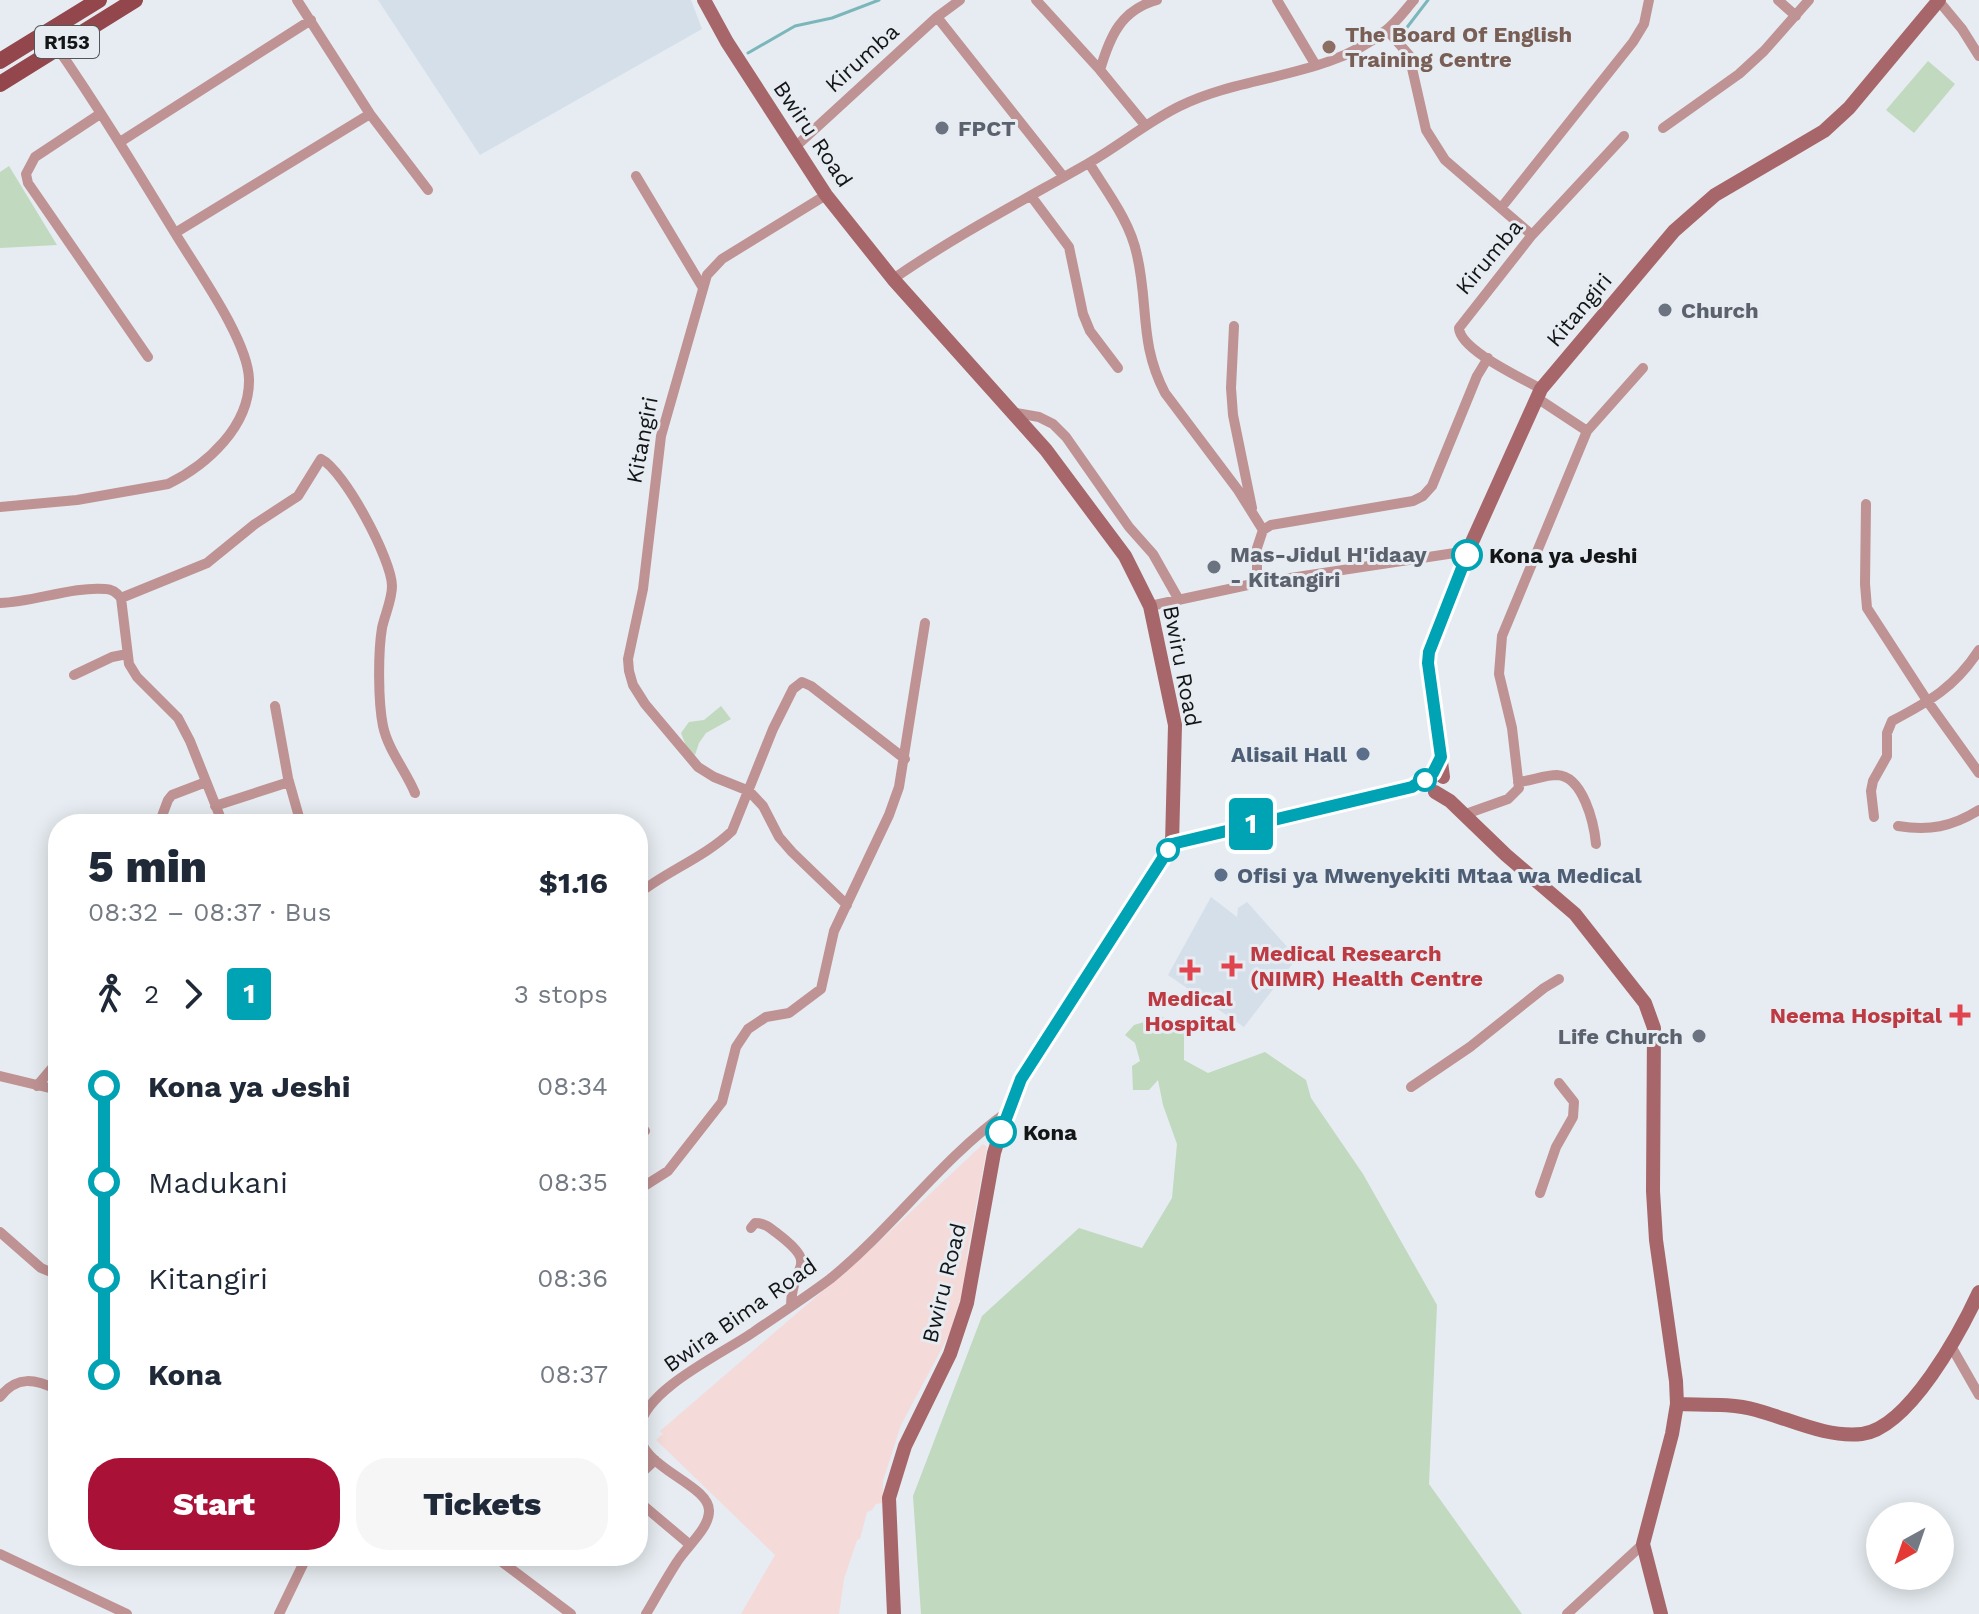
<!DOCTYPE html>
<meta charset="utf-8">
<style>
body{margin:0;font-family:"Work Sans",sans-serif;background:#f6f6f7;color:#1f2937;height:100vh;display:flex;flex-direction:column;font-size:30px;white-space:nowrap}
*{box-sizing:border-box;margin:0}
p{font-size:26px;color:#747a83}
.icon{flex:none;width:44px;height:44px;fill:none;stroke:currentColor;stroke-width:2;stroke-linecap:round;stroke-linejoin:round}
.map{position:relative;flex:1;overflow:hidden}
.sheet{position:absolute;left:48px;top:814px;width:600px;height:752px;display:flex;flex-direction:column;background:#fff;border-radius:32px;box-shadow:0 4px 20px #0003}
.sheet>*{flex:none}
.badge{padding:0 16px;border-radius:6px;font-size:28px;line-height:52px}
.needle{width:52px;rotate:220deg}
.buttons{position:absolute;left:1866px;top:1502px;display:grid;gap:16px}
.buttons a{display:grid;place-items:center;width:88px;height:88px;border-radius:50%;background:#fff;box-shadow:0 4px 20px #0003;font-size:40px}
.map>.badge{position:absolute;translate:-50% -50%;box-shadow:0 0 0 4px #fff}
.legs{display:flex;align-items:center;gap:12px;height:88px;padding:0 40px;font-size:26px}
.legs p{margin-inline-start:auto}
.overview{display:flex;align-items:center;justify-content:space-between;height:136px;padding:0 40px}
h1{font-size:44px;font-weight:800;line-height:60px}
.cta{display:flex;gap:16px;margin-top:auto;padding:16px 40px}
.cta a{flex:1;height:92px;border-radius:32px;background:#a91137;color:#fff;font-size:32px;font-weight:800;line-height:92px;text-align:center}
.cta a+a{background:#f6f6f7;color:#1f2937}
ul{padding:0 40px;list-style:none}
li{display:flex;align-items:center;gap:28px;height:96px;font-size:30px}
li i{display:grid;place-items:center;width:12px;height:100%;margin:0 10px;background:currentColor}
li i::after{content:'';width:20px;height:20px;margin:-10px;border:6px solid;border-radius:50%;background:#fff}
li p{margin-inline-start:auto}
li:first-child i{background:linear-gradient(#0000 50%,currentColor 0)}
li:last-child i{background:linear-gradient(currentColor 50%,#0000 0)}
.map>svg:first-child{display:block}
</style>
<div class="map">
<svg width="1979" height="1614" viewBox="0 0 1979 1614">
<rect width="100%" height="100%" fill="#e6ecf1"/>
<path fill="#f5dada" d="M983 1144 987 1147 967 1255 969 1270 950 1333 901 1425 883 1481V1503L876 1504 872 1510 867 1512 860 1539 857 1540 844 1579 839 1614H741L775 1555 656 1440 663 1434 660 1431 868 1252Z"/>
<path fill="#d4dfea" d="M378 0H691L702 29 480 155Z
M1211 897 1237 917 1238 908 1247 902 1297 958 1244 1027 1168 975Z"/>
<path fill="#c0d9bf" d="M1928 61 1955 84 1914 133 1886 110Z
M9 166 57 245 0 248V172Z
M721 706 731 719 706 733 699 743 695 755 688 751 681 733 689 722 704 720Z
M1162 1017 1184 1024V1060L1208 1073 1265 1052 1306 1080 1311 1098 1363 1174 1437 1305 1429 1484 1522 1614H921L913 1496 982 1316 1079 1228 1142 1248 1172 1198 1177 1144 1163 1105 1158 1080 1149 1090H1133L1132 1066 1140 1061 1135 1043 1125 1035 1134 1025Z"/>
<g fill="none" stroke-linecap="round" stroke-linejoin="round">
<path stroke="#7bb7ba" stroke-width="3" d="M1405 30 1428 0
M748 53 795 26 832 18 879 0"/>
<path stroke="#bf9293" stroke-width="10" d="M297 0 370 114 428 190
M1036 0 1100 70 1145 125
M1277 0 1315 64
M1778 0 1796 16
M1938 0 1962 29 1979 56
M937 17 1063 176
M1387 30 1409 55 1426 130 1445 160 1532 235
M1100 70C1110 36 1121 10 1157 0
M100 114 35 157 26 174 28 183 148 357
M1663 128 1739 74 1764 51 1809 0
M120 142 311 20
M794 148 937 17 960 0
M1089 163C1107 192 1130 221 1137 255 1149 307 1139 343 1165 393L1238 490 1263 530 1257 548V583
M636 176 703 288
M826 195 722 259 707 275 661 436 643 589 628 659 629 671 633 685 645 704 698 767 714 777 749 791 763 806 779 837 792 852 847 905
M1031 196 1069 247 1083 314 1090 331 1118 368
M1501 208 1633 42 1644 24 1649 0
M175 233 370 114
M893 279C955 236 1022 201 1087 164 1119 146 1147 122 1180 106 1245 74 1327 78 1385 31 1396 23 1405 10 1414 0
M1234 326 1231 388 1233 415 1252 508
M1541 389C1522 378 1460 350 1459 328L1532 235 1624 136
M1537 398 1587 431
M1016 413 1039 417 1053 424 1066 437 1129 527 1153 554 1179 600
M1866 504 1865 584 1867 608 1928 702 1979 773
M0 507 77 500 168 484C207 465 250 426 249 379 248 340 196 268 175 233 136 169 97 105 54 43
M1263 530 1271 525 1413 501 1423 496 1432 486 1477 376 1488 358
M121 598 207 563 255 524 298 496 321 459C344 470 392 560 392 586 392 600 385 614 382 628 378 652 378 702 383 726 388 750 406 771 415 793
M0 603C34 602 73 586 106 589 113 589 117 593 121 598L129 664 137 677 178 718 190 741 223 824
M1150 606 1257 583 1468 551
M74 675 112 657 127 654
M275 706 288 778 301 824
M1518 782C1531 781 1544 775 1557 775 1583 776 1594 823 1596 844
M215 806 289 782
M1463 815 1508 799 1519 788 1512 728 1499 674 1502 636 1587 431 1643 368
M1874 817 1871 791 1873 781 1887 756V733L1892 721C1930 701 1955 687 1979 650
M159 824 168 800 172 795 206 782
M1898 826C1929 831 1952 827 1979 810
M638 894C667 871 705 857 732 831L773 729 793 689 802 682 811 686 905 759
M0 1076 58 1090
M37 1086 58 1061
M1411 1087 1470 1047 1544 988 1559 979
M638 1134 645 1131
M638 1190 668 1171 722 1102 736 1047 748 1029 766 1017 789 1013 821 989 834 931 889 815 899 787 925 623
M1540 1193 1556 1147 1573 1117 1574 1102 1559 1083
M751 1228 755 1223C765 1223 770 1228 778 1234 821 1267 791 1263 791 1306
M0 1232 41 1268 58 1275
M1951 1346 1979 1395
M0 1397C17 1375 35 1379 58 1390
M638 1476 655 1460
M638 1501 689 1544
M0 1554 127 1614
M494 1556 571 1614
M279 1614 307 1556
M646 1614C656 1597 666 1579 677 1562 686 1547 709 1529 709 1511 710 1483 631 1466 640 1426 647 1388 724 1353 755 1331 780 1314 806 1297 830 1279 893 1228 941 1159 1007 1112
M1567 1614 1643 1544"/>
<path stroke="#a7676a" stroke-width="14" d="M704 0 727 42 826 195 893 279 1046 450 1125 556 1150 606 1175 725 1172 844 1048 1036 1021 1079 1007 1112 994 1153 967 1303 950 1354 905 1446 889 1498 894 1614
M1443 777 1428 663 1429 652 1468 551 1541 389 1674 231 1715 195 1824 131 1849 108 1939 0
M1435 792 1450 801 1506 855 1575 914 1645 1003 1654 1028 1653 1191 1656 1240 1676 1381 1677 1404 1672 1434 1643 1544 1661 1614
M1172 844 1412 787 1433 773 1441 757
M1677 1404C1702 1405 1731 1403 1756 1410 1790 1419 1826 1438 1862 1434 1909 1428 1961 1331 1979 1292"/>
<path stroke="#93464c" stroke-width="16" d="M0 61 99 0
M0 84 135 0"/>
</g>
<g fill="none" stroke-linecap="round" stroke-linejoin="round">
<defs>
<path id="line-1" d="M1001 1132 1021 1079 1172 844 1412 787 1433 773 1441 757 1428 663 1429 652 1467 555"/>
</defs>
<use href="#line-1" stroke="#fff" stroke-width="18"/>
<use href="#line-1" stroke="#00a3b4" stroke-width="12"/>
</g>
<circle fill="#8d6e63" stroke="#e6ecf1" stroke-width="3" cx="1329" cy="47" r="8"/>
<g fill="#6b7280" stroke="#e6ecf1" stroke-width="3">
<circle cx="942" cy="128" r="8"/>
<circle cx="1665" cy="310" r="8"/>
<circle cx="1214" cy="567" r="8"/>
<circle cx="1699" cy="1036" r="8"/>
</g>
<g fill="#fff" stroke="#00a3b4" stroke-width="4">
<circle cx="1467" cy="555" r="14"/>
<circle cx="1425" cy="780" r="10"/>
<circle cx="1168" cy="850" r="10"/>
<circle cx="1001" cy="1132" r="14"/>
</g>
<g fill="#5c6f8a" stroke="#e6ecf1" stroke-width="3">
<circle cx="1363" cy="754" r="8"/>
<circle cx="1221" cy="875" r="8"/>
</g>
<g fill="#e0444e" stroke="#e6ecf1" stroke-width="3">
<path d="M1228 954h8v8h8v8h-8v8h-8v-8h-8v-8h8z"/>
<path d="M1186 958h8v8h8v8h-8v8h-8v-8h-8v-8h8z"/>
<path d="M1956 1003h8v8h8v8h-8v8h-8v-8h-8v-8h8z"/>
</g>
<g text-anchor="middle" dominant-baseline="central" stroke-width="6" stroke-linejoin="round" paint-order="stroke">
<rect fill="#e6ecf1" stroke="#525658" stroke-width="2" x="35" y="26" width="64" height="32" rx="6"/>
<g font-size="20" font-weight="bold" fill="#131517">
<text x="67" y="42">R153</text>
</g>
<g font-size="22" font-weight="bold" fill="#785e54" stroke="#e6ecf1" text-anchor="start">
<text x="1345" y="34">The Board Of English<tspan x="1345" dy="25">Training Centre</tspan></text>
</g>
<g font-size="22" fill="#131517" stroke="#e6ecf1">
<text transform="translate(862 58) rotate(-42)">Kirumba</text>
<text transform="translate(813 134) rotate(56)">Bwiru Road</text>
<text transform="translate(1489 257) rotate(-50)">Kirumba</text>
<text transform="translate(1579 310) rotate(-50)">Kitangiri</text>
<text transform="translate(642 440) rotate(-79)">Kitangiri</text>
<text transform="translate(1182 666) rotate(79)">Bwiru Road</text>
<text transform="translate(944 1283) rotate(-76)">Bwiru Road</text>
<text transform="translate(740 1315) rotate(-35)">Bwira Bima Road</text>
</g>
<g font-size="22" font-weight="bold" fill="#5b616d" stroke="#e6ecf1" text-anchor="start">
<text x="958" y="128">FPCT</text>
<text x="1681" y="310">Church</text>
<text x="1230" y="554">Mas-Jidul H'idaay<tspan x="1230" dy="25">- Kitangiri</tspan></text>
<text x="1683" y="1036" text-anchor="end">Life Church</text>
</g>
<g font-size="22" font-weight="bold" fill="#131517" stroke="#e6ecf1" text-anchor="start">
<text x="1489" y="555">Kona ya Jeshi</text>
<text x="1023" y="1132">Kona</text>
</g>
<g font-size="22" font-weight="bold" fill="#4e5e75" stroke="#e6ecf1" text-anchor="end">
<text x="1347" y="754">Alisail Hall</text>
<text x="1237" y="875" text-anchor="start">Ofisi ya Mwenyekiti Mtaa wa Medical</text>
</g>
<g font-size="22" font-weight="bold" fill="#be3a42" stroke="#e6ecf1" text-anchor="start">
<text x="1250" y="953">Medical Research<tspan x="1250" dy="25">(NIMR) Health Centre</tspan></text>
<text x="1190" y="998" text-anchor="middle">Medical<tspan x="1190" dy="25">Hospital</tspan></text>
<text x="1942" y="1015" text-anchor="end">Neema Hospital</text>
</g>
</g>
</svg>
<div class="buttons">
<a><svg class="needle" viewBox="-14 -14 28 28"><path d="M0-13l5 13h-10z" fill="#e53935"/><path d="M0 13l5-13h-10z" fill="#747a83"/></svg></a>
</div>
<b class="badge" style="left:1251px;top:824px;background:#00a3b4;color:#fff">1</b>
<section class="sheet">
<div class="overview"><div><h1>5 min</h1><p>08:32 – 08:37 · Bus</p></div><b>$1.16</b></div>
<div class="legs"><svg class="icon" aria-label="walk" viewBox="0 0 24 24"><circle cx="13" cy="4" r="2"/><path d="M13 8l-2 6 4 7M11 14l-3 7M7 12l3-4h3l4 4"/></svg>2<svg class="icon" aria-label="forward" viewBox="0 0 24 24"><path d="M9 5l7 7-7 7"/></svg><b class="badge" style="background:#00a3b4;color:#fff">1</b><p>3 stops</p></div>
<ul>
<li><i style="color:#00a3b4"></i><b>Kona ya Jeshi</b><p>08:34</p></li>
<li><i style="color:#00a3b4"></i><span>Madukani</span><p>08:35</p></li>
<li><i style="color:#00a3b4"></i><span>Kitangiri</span><p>08:36</p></li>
<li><i style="color:#00a3b4"></i><b>Kona</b><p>08:37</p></li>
</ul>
<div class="cta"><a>Start</a><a>Tickets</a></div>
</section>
</div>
